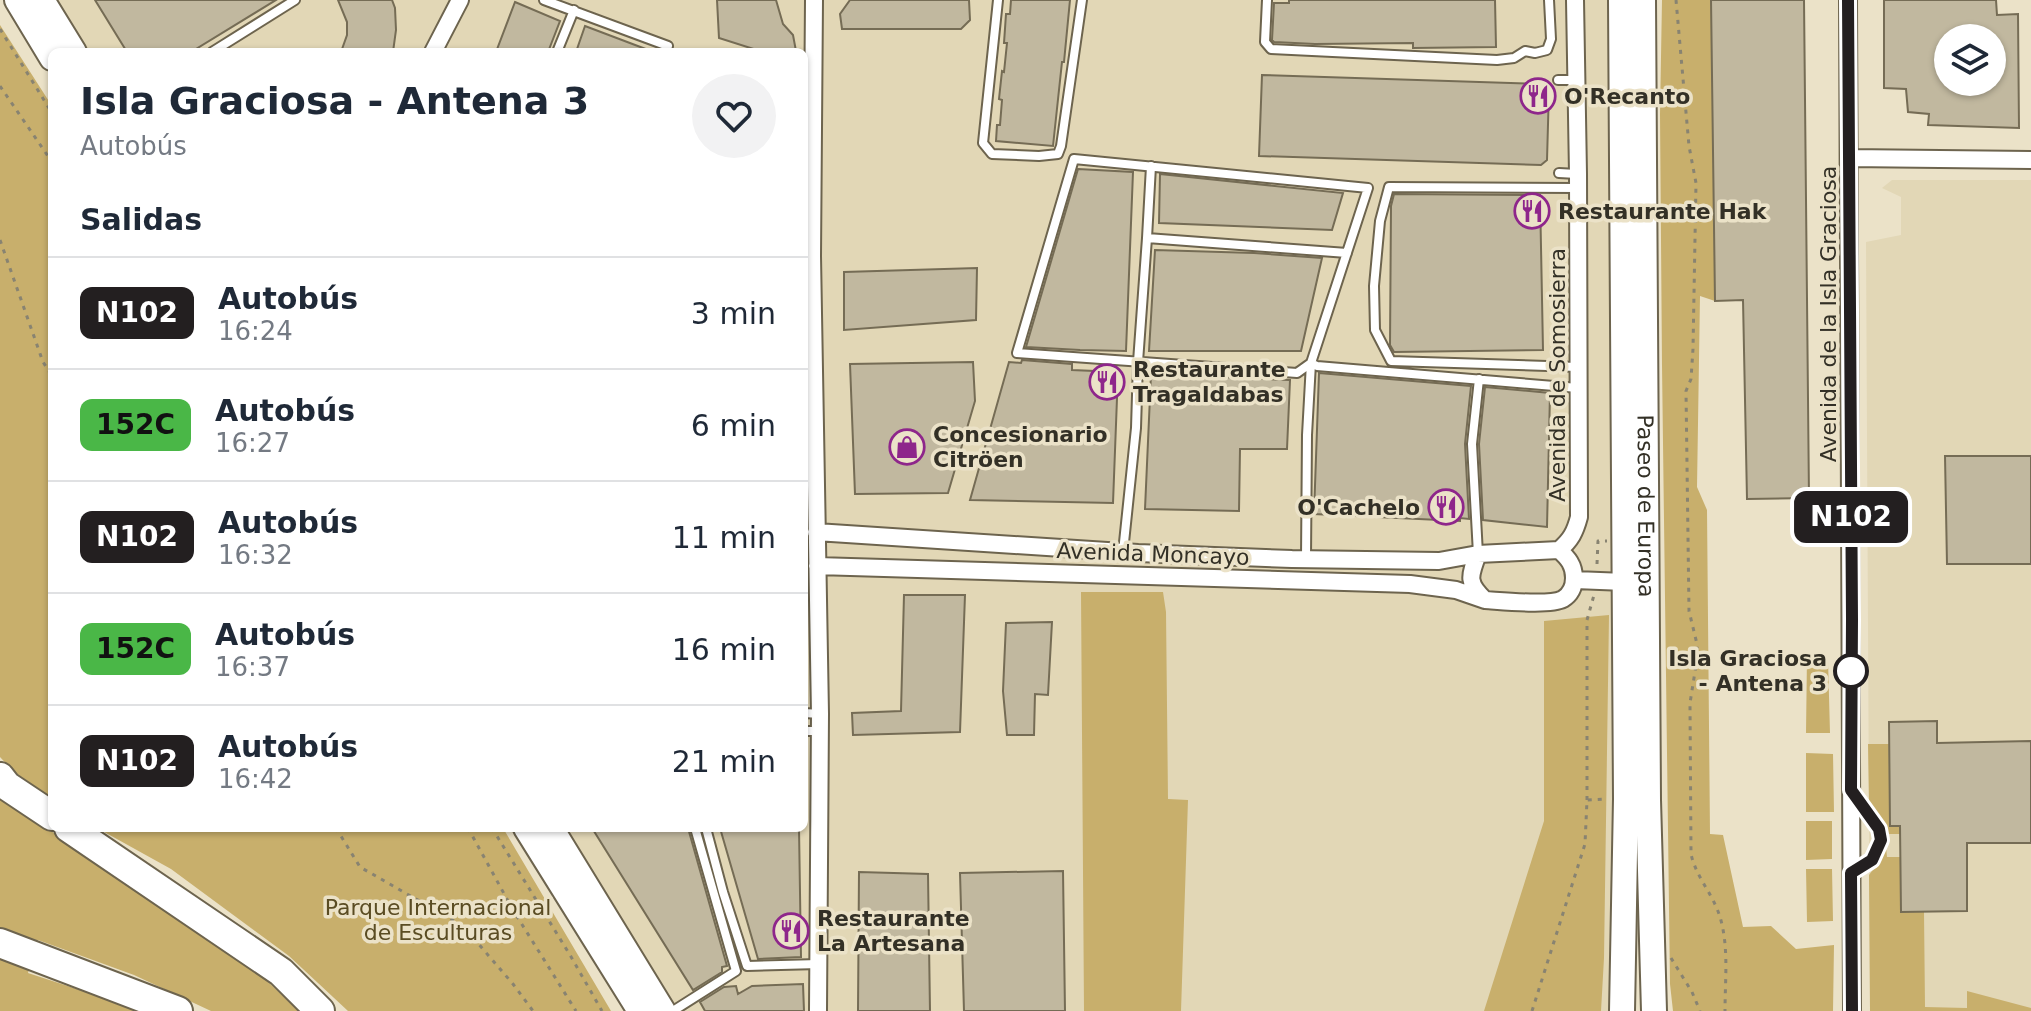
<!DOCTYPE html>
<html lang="es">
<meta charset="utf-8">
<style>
body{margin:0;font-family:"DejaVu Sans",sans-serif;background:#f2f2f3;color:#1f2937;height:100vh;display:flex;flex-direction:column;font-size:30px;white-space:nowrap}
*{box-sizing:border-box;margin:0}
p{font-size:26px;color:#747a83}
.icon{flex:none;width:44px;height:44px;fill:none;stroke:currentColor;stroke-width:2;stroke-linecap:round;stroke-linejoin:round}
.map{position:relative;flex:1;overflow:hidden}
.panel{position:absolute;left:48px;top:48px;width:760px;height:784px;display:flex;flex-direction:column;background:#fff;border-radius:12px;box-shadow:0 2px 6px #0004}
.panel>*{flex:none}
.badge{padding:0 16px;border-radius:12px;font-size:28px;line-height:52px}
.buttons{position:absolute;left:1934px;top:24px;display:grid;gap:16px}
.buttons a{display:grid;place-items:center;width:72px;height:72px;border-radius:50%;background:#fff;box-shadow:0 2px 6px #0004;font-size:40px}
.map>.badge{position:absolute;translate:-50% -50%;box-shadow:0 0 0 4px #fff}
h2{padding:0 32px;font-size:30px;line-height:72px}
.round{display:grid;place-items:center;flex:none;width:84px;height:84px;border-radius:42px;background:#f2f2f3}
.overview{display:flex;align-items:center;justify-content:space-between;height:136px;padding:0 32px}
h1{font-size:38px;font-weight:700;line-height:60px}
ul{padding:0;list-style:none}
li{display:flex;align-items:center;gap:24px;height:112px;padding:0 32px;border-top:2px solid #e0e1e3}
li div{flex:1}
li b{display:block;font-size:30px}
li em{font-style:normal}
li .badge{min-width:88px;font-weight:700;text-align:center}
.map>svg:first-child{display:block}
</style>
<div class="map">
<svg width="2031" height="1011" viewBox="0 0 2031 1011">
<rect width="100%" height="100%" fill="#ebe2c8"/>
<path fill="#e2d7b6" d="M42 0H1621L1622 1011H663L551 828H804V52H74Z
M1892 180H2031V1011H1870L1866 242 1901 235V197L1882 188Z"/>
<path fill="#c8af6c" d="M1662 0H1711L1715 301 1700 296 1697 487 1707 510 1710 834 1723 835 1743 927 1771 926 1796 949 1834 945 1833 1011H1673L1670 984 1662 365 1660 114Z
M0 25 52 106V798L14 772 0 757Z
M1081 592H1163L1166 612 1168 799 1188 800 1181 1011H1084Z
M1609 615 1604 958 1601 1011H1484L1544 821V621Z
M1807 656 1828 659 1830 733H1806Z
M1868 744H1889L1890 826H1900V834H1884L1880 822 1869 804Z
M1806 753 1833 754 1834 812H1806Z
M0 791 81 854 266 980 299 1011H211L134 975 38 940 28 973 144 1011H0Z
M1806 821H1832V859L1806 860Z
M97 828H503L611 1011H348L289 956 171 869Z
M1883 847H1886L1887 857H1900L1924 912 1925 1007 1967 1008V991L2031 1008V1011H1870L1869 875 1875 867Z
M1806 869H1832L1833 921 1807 922Z"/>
<path fill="#c1b89f" stroke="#756c55" stroke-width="2" fill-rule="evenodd" d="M95 0H276L191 52H127Z
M338 0H392L395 8 396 30 393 52H341L347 35V22Z
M717 0H776L783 24 793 35 796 51 763 52 719 38Z
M850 0H969L970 20 961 29H842L840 14Z
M1011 0H1070L1064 62H1062L1053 146 996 141 997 125H1000L1002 100 999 99 1002 71 1004 72 1007 43H1004L1006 14H1010Z
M1289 0H1495L1496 47 1413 48V43L1315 44 1274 42 1272 40 1274 3H1289Z
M1711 0H1804L1809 498 1747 499 1743 300 1715 301Z
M1884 0H1996L1997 15 2018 14 2019 128 1928 125 1929 114 1908 112 1906 89 1884 88ZM1948 38H1992V82H1948Z
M515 2 560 21 548 52H496Z
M585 26 651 51V52H576Z
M1262 75 1544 84 1549 89 1547 160 1541 165 1259 156Z
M1078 169 1133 172 1126 351 1080 350 1026 347Z
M1160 174 1343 193 1332 230 1159 223Z
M1394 194 1540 195 1543 350 1394 352 1390 345 1391 206Z
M1155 250 1254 253 1322 258 1301 351H1149Z
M977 268 976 320 844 330V272Z
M1022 360 1072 364V370L1118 372 1113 503 970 500 1009 362 1021 363Z
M973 362 975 401 948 493 855 494 850 364Z
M1319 373 1471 386 1465 444 1469 519 1460 518V521L1314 514Z
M1151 374 1290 380 1287 449H1240L1239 511 1145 509Z
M1485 387 1550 393 1547 527 1483 520 1479 444Z
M1945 456H2031V564H1947Z
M904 595H965L960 732 853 735 852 713 901 711Z
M1052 622 1048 695 1035 694 1034 735H1007L1003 691 1006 623Z
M1937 721V743L2031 741V843H1967V911L1901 912 1900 826H1890L1889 722Z
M592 828H688L727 966 722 967V972L693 990Z
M720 828H799L801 957 758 959Z
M1063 871 1065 1011H964L960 873Z
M859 872 928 874 930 1011H858Z
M803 984 804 1011H705L700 1002 724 987 736 986 738 994 752 986Z"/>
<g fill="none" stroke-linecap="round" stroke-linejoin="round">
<defs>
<path id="lane" d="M544 0 668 46 666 52
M998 0 983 143 992 154 1039 156 1058 154 1061 146 1082 0
M1267 0 1265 42 1271 49 1497 60 1514 58 1525 51 1535 53 1547 50 1551 39 1549 0
M212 52 295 0
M557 52 574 10
M1558 80H1576
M1559 173 1577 174
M1578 188 1389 187 1380 221 1374 286 1375 330 1391 361 1578 367
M1147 238 1151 166
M1311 363 1297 373 1017 353 1074 159 1368 188 1311 363 1317 366 1578 388
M1123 552 1136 428 1138 362 1147 238 1347 253
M1478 554 1472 444 1479 379
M1306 558 1307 435 1311 363
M804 713 820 714
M804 731H819
M706 828 723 892 747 966 819 964
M1852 873C1896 844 1880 831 1854 795
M673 1011 736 971 695 828"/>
<path id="street" d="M814 0 812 256 820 714 818 1011
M1848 0 1852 1011
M433 52 460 0
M1849 158 2031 160
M816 532 1138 553 1292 559 1439 561 1478 554
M1559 550C1571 540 1575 532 1579 517L1578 174 1575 0
M1559 550C1568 558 1574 565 1574 578 1574 587 1571 594 1563 599 1550 606 1502 601 1485 600 1467 583 1469 577 1478 554Z
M817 566 1410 584 1456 590 1485 600
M1575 580 1625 582"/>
<g id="primary">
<path d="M17 0 52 58"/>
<path d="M42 0 74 52"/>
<path d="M1621 0 1626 799 1622 1011"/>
<path id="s1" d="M1643 0 1648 800 1654 1011"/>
<path d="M526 828 640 1011"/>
<path d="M551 828 663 1011"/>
</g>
<path id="highway" d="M0 777 7 786 52 816
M69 828 281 972 320 1011
M0 943 178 1011"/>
</defs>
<use href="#lane" stroke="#6d644e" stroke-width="12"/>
<use href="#street" stroke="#6d644e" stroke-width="20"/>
<use href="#primary" stroke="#6d644e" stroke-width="28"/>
<use href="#highway" stroke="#6d644e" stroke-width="32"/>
<path stroke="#888371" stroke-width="3" stroke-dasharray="4 6" stroke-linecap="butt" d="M1676 0 1689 146 1696 183 1693 349 1691 379 1686 391 1689 611 1697 644V659L1690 703 1691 854C1696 877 1713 894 1720 917 1729 947 1725 980 1725 1011
M0 29 52 113
M0 86 52 162
M0 240 43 362 52 376
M1597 564 1598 541H1607
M1587 800V620L1594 595
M336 828 360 867 463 926 513 984 533 1011
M468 828 513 910 576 1011
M492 828 570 955 602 1011
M1671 958 1692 992 1700 1011
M1532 1011 1585 844 1587 800 1607 799"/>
<use href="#lane" stroke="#fff" stroke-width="8"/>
<use href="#street" stroke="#fff" stroke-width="16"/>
<use href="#primary" stroke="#fff" stroke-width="24"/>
<use href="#highway" stroke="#fff" stroke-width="28"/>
</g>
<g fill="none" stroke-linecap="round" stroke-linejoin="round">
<defs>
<path id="line" d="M1848 0 1852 619 1851 790 1879 829 1881 840 1872 860 1851 873 1852 1011"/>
</defs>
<use href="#line" stroke="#fff" stroke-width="18"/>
<use href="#line" stroke="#231f20" stroke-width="12"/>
</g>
<defs>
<symbol id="restaurant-ring" viewBox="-11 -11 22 22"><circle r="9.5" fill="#ebe2c8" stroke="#8e268b" stroke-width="1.5"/><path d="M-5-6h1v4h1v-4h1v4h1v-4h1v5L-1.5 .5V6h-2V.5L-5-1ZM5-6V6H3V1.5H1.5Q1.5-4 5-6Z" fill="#8e268b"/></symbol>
<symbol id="shop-ring" viewBox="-11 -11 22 22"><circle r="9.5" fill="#ebe2c8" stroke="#8e268b" stroke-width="1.5"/><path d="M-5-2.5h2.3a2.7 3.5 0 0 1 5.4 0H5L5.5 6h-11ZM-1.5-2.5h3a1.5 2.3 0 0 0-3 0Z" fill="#8e268b"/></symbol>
</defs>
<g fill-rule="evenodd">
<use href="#restaurant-ring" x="1518" y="76" width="40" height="40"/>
<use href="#restaurant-ring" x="1512" y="191" width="40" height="40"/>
<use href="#restaurant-ring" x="1087" y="362" width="40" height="40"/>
<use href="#shop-ring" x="887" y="427" width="40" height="40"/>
<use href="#restaurant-ring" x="1426" y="487" width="40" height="40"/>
<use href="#restaurant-ring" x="771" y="911" width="40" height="40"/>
</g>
<circle fill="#fff" stroke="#231f20" stroke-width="4" cx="1851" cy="671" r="16"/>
<g text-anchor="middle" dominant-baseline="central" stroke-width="7" stroke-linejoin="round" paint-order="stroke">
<g font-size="22" font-weight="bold" fill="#333026" stroke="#ebe2c8" text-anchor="start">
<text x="1564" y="96">O'Recanto</text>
<text x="1558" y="211">Restaurante Hak</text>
<text x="1133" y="369">Restaurante<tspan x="1133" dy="25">Tragaldabas</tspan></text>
<text x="933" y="434">Concesionario<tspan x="933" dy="25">Citröen</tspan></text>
<text x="1420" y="507" text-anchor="end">O'Cachelo</text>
<text x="817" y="918">Restaurante<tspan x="817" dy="25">La Artesana</tspan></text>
</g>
<g font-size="22" fill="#333026" stroke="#ebe2c8">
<text transform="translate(1828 314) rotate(-90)">Avenida de la Isla Graciosa</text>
<text transform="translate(1557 375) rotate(-90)">Avenida de Somosierra</text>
<text stroke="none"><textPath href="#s1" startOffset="506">Paseo de Europa</textPath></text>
<text transform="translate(1153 554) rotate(2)">Avenida Moncayo</text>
</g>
<g font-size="22" font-weight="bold" fill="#333026" stroke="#ebe2c8" text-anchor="end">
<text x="1827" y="658">Isla Graciosa<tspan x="1827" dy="25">- Antena 3</tspan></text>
</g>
<g font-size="22" fill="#5a4c23" stroke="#ebe2c8">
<text x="438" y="907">Parque Internacional<tspan x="438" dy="25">de Esculturas</tspan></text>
</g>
</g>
</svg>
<div class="buttons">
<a><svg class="icon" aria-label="layers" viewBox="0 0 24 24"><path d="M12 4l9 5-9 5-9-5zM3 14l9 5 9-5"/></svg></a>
</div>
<b class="badge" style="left:1851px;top:517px;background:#231f20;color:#fff">N102</b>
<section class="panel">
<div class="overview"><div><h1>Isla Graciosa - Antena 3</h1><p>Autobús</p></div><a class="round"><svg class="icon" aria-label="heart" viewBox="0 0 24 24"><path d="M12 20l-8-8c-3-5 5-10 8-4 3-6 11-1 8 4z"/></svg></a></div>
<h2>Salidas</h2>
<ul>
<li><span class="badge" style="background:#231f20;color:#fff">N102</span><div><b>Autobús</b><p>16:24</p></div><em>3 min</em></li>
<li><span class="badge" style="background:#4ab747;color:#111">152C</span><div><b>Autobús</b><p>16:27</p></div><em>6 min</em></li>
<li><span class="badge" style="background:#231f20;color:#fff">N102</span><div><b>Autobús</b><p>16:32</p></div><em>11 min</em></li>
<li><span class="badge" style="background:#4ab747;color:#111">152C</span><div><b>Autobús</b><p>16:37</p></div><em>16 min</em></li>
<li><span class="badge" style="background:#231f20;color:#fff">N102</span><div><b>Autobús</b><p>16:42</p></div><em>21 min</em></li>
</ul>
</section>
</div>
